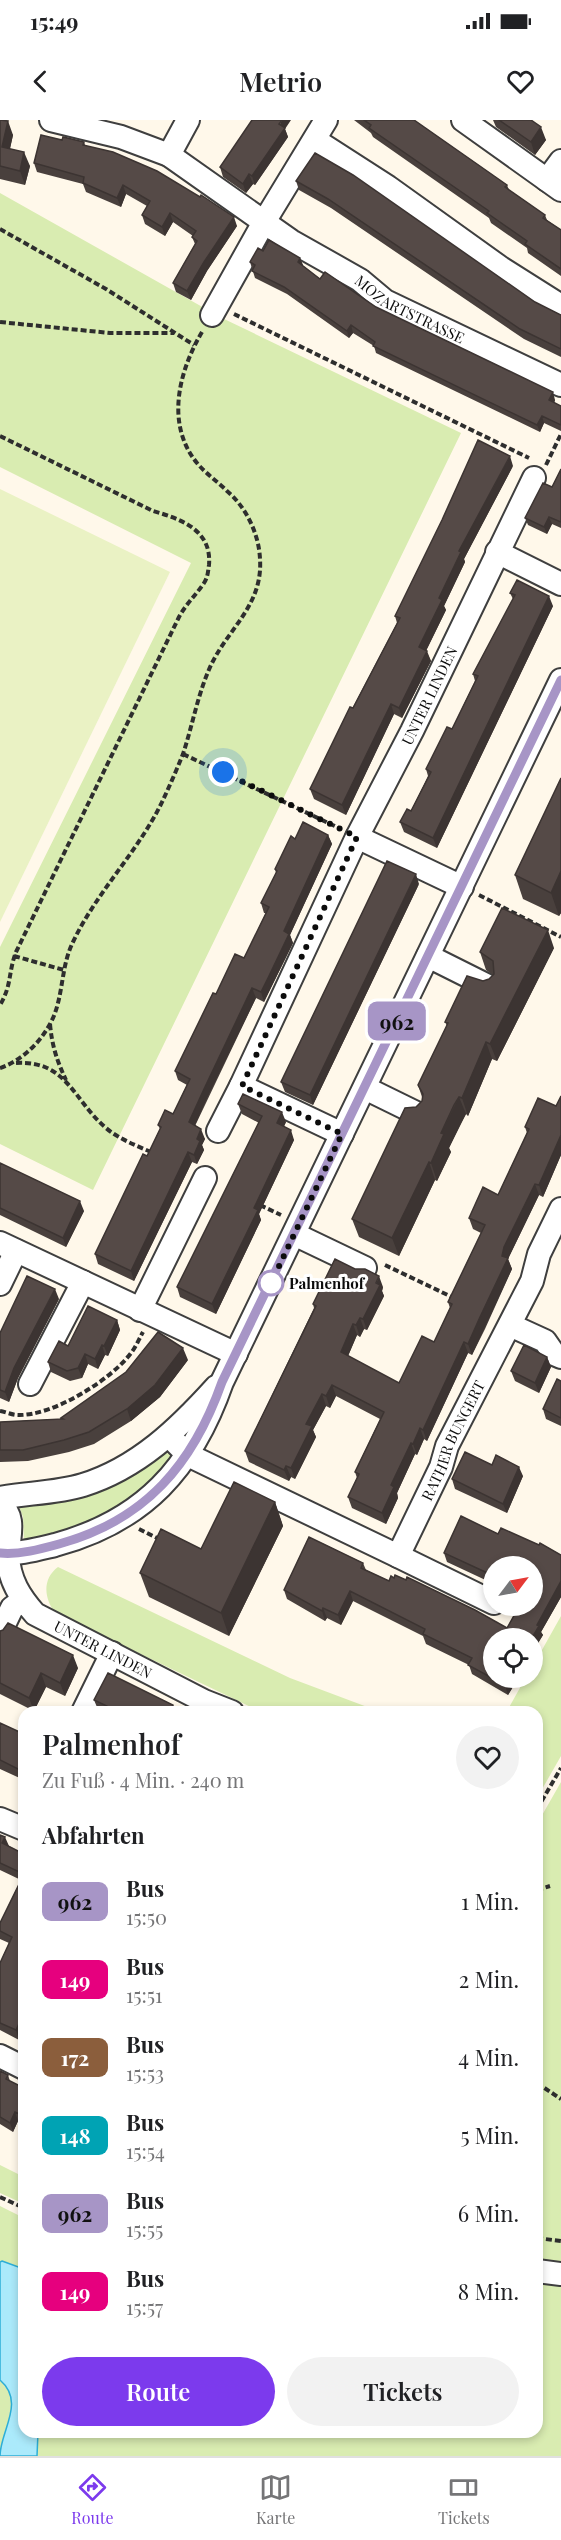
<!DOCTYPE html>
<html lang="de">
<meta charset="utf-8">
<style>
body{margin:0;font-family:"Playfair Display",serif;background:#f2f2f2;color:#202124;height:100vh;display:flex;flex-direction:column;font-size:22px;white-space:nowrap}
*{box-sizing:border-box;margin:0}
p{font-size:20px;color:#757577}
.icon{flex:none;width:33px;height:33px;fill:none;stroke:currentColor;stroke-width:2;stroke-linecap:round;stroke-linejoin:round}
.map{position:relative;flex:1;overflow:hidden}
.details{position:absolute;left:18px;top:1586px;width:525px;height:732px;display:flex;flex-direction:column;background:#fff;border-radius:18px;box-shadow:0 3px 9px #0003}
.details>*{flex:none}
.badge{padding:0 12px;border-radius:9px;font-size:21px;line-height:39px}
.needle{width:39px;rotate:58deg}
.buttons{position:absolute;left:483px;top:1436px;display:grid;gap:12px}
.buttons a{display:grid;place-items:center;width:60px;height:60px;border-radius:50%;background:#fff;box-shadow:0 3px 9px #0003;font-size:30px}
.you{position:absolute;width:30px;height:30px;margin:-15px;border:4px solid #fff;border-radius:50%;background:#1a73e8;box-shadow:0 0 0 9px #1a73e833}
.map>.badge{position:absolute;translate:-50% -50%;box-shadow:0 0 0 3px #fff}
h2{padding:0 24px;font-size:22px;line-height:54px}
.round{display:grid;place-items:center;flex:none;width:63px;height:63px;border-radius:32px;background:#f2f2f2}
.overview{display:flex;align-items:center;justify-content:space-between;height:102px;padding:0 24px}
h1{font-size:28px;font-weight:600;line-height:45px}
.button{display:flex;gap:12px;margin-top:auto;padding:12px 24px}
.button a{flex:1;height:69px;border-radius:36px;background:#7c3aed;color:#fff;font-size:24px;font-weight:600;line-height:69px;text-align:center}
.button a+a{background:#f2f2f2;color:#202124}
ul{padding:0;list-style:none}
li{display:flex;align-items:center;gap:18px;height:78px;padding:0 24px}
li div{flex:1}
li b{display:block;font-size:22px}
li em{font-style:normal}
li .badge{min-width:66px;font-weight:700;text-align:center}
.status{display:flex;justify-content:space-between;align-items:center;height:42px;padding:0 30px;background:#fff;direction:ltr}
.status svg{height:16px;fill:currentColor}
header{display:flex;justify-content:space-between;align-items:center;height:78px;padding:0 24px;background:#fff;font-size:27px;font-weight:600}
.tabs{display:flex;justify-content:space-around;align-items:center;height:84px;border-top:2px solid #e0e0e0;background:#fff;font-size:16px;color:#757577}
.tabs a{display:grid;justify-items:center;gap:3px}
.tabs .active{color:#7c3aed}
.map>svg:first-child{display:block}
</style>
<div class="status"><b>15:49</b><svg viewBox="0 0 49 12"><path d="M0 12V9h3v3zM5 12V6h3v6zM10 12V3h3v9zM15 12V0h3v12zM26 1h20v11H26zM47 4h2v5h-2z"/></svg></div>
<header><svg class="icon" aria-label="back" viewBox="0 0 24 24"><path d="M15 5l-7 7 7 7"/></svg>Metrio<svg class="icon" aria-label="heart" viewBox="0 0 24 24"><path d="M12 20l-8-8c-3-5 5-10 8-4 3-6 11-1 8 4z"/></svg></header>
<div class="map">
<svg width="561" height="2336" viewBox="0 0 561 2336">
<rect width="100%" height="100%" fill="#fff8ea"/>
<path fill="#d9ecb1" d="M0 73 222 198 461 313 93 1070 0 1024V827L191 443 0 347Z
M161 1332 171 1334 172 1337 145 1371 92 1405 24 1421 23 1397 18 1384Z
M58 1447 290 1558 378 1591H259L55 1493C44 1478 42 1459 58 1447Z
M561 1496V1636L537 1678V1592L507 1591 526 1557H532L533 1546Z
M561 1662V2336H0V2086L24 2098V2312H537V1704Z
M0 2045 24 2057V2084L0 2073Z"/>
<path fill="#eaf2c4" d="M0 369 170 452 0 802Z"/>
<path fill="#abeafb" stroke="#2daed7" stroke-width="1.5" d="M2 2141 24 2149C24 2162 21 2227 24 2233V2312H38L37 2336H0C0 2311 26 2282 0 2260V2142Z"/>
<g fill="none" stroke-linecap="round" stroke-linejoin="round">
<defs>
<g id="minor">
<path id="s1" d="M51 0 121 17 169 35 291 121 360 160 385 181 561 265"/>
<path d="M463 0 561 70"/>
<path d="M315 20 388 67 501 148 561 186"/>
<path d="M169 35 188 0"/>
<path d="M547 60 561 41"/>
<path d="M212 195 264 102 326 0"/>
<path d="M497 432 561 464"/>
<path d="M357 717 462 767"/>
<path d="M428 836 488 866"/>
<path d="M241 966 342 1014"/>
<path d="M365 968 416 993"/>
<path id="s2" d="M218 1011 241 966 357 717 412 611 534 358"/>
<path d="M294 1114 365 1148"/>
<path d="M0 1123 236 1234"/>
<path d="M0 1164 16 1131"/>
<path d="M140 1190 205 1058"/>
<path d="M510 1205 545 1221 554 1234 561 1237"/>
<path d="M30 1264 83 1162"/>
<path id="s3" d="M169 1316 188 1335 398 1436 441 1347 447 1326 532 1161 539 1134 561 1089"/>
<path d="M0 1378C27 1373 57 1373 83 1365 138 1348 179 1308 216 1267"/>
<path id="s4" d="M0 1383C17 1399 8 1416 8 1436 9 1460 20 1477 35 1494L204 1581 232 1592"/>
<path d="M0 1433C17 1435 38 1429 55 1425 144 1401 192 1348 222 1262L561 560"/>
<path d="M398 1436 494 1483"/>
<path d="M0 1513 12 1488 23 1480"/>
<path d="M83 1592 112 1533"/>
<path d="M0 1699 24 1709"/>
<path d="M0 1936 24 1948"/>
<path d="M537 2151 561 2154"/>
</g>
</defs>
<use href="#minor" stroke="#3f3f3f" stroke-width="26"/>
<path stroke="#2e2e2e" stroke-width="4" stroke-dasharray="6 3" stroke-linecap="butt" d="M0 109 106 169 194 225
M234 194 529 338
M0 202 110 213H174
M0 316 153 391C181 399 212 410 209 445 208 451 208 457 204 463 196 475 186 484 179 497L16 832C8 853 12 865 0 885
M546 345 561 314
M183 634 341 709
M479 775 561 817
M14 836 64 850
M50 904C52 926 57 941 66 960
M16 943C67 940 73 980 106 1008 119 1019 135 1025 151 1032
M0 948C21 941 39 924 50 904 64 879 60 848 73 822 97 771 139 731 163 680 170 665 177 649 183 634 193 604 198 572 212 543 230 507 263 484 260 439 259 414 246 387 227 371 217 361 206 354 197 343 165 304 179 251 202 212
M260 1085 281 1095
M385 1145 454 1178
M0 1291C6 1292 12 1295 18 1295 53 1296 111 1260 131 1233 136 1227 139 1219 143 1212
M139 1409 159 1419
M537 1689 561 1648
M537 1770 550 1766
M537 1801 538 1804
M537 1963 561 1979
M0 2077 24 2088
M537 2118 561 2121"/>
<use href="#minor" stroke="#fff" stroke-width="22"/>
</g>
<path fill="#49403d" d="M0 0 13 15 10 29 30 46 25 65 0 59Z
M354 0H414L507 65 509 70 545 95 547 100 561 110V156L528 133 527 128 491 103 489 98 373 17 371 13Z
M493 0H531L546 20 535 35 496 7Z
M285 9 288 17 255 65 253 64 246 73 223 57 220 47Z
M62 20 84 22 85 25 237 106 207 151 191 180 176 172 173 163 195 124 192 117 193 116 173 102 165 116 145 104 142 95 147 86 126 74 121 87 86 72 83 64 37 52 34 43Z
M296 61 561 195V237L524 219 331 88 299 70Z
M263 131 300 138 303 146 320 159 555 280 554 283 561 286V311L544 303 540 312 376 233 374 226 353 213 349 218 287 174 255 158 250 142Z
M513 346 464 439 465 442 444 486 446 490 426 531 431 541 402 598 394 594 346 695 314 679 310 669 397 503 395 496Z
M561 349V408L552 404 547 414 528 405 525 398 552 367Z
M510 473 553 486 437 728 404 712 400 702 411 691 428 656 426 649 452 609 475 561 473 554 513 479Z
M561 658V793L559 796 523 779 515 755Z
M328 715 332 724 290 815 293 823 264 882 256 878 195 1006 205 1019 202 1025 204 1030 197 1044 192 1042 134 1161 98 1144 95 1134 147 1036 160 1009 158 1005 173 994 187 965 178 960 175 951 216 874 244 838 266 793H264L261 783 276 753 275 749 295 719Z
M419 764 313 985 285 972 281 962Z
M554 828 497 941 492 939 468 996 466 994 461 1003 449 1028 451 1032 437 1061 435 1060 399 1136 359 1117 352 1099 422 981V977L418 965 447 906 445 902 483 861 489 859 493 855 486 850 480 832Z
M561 976V1035L543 1077 539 1075 508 1139 512 1149 485 1209 472 1235 468 1233 427 1321 424 1319 417 1335 415 1334 397 1373 398 1378 386 1404 352 1388 348 1377 357 1358 355 1352 380 1299 336 1276 330 1288 326 1286 313 1310 316 1317 295 1359 291 1357 289 1361 249 1342 245 1331 314 1188 313 1184 383 1167 382 1171 384 1176 367 1210 364 1209 360 1217 357 1215 348 1236 399 1263 434 1222 450 1188 448 1182 481 1113 473 1109 469 1098 498 1075 527 1013 525 1007 556 986Z
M238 984 286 1002 284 1006 294 1020 259 1094 261 1100 216 1194 180 1177 177 1167 259 1003 242 994Z
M0 1043 84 1091 66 1127 0 1095Z
M59 1179 18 1258 9 1282 0 1278V1213Z
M117 1200 120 1210 108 1236 105 1235 98 1249 88 1244 82 1258 70 1261 51 1252 48 1242 68 1226Z
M547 1237 551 1247 539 1273 515 1261 511 1251Z
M188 1240 160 1277 131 1301 94 1324 69 1332 28 1341 0 1342V1302L61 1299V1298Z
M561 1261V1306L546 1299 543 1289Z
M492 1345 523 1356 507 1393 455 1369 452 1359Z
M275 1382 283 1406 229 1516 149 1477 140 1453 201 1429Z
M461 1396 498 1414 501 1408 539 1425 540 1423 561 1435V1477L541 1512 543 1515 532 1533V1518H494V1557H519L508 1575 472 1554 469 1545 426 1524 423 1516 353 1481 341 1505 327 1498 325 1501 287 1479 284 1470 309 1417 363 1443 366 1450 389 1461 391 1456 394 1458 395 1455 406 1460 407 1457 475 1490 507 1508 520 1485H532V1446H494V1464L447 1442 444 1433Z
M3 1510 78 1548 65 1576 46 1567 34 1591 0 1574V1511Z
M94 1580 173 1585 175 1592H99Z
M0 1603 24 1614V1660L0 1649Z
M0 1715 9 1726 24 1734V1910L19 1920 0 1910V1843L9 1823 0 1819V1803L21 1760 0 1750Z
M0 1951 8 1955 10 1961 24 1968V2004L18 2001 13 2012 0 2004Z"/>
<path fill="#3c3432" d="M282 0H291L285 9 288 17 255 65 252 56Z
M8 1 13 15 7 41 2 27Z
M541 7 546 20 535 35 531 22Z
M24 32 30 46 25 65 20 51Z
M249 54 253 64 246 73 243 64Z
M123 65 126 74 121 87 117 78Z
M170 93 173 102 165 116 162 107Z
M234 97 237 106 207 151 191 180 187 171 204 142Z
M300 138 303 145 300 150 298 142Z
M351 205 353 213 349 218 347 211Z
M553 272 555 280 552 288 549 280Z
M542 296 544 303 540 312 537 305Z
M510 336 513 346 464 439 465 442 444 486 446 490 423 537 419 527 459 431Z
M549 397 552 404 547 414 544 407Z
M549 476 553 486 437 728 433 718Z
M427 531 431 541 402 598 399 588Z
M391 584 394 594 346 695 342 685Z
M328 715 332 724 290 815 293 823 264 882 261 872 284 811Z
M561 751V793L559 796 551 773Z
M416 754 419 764 313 985 310 975Z
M548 810 554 828 497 941 490 924Z
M252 868 256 878 207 978 192 1012 189 1002 204 969Z
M486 922 492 939 468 996 462 978Z
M459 977 466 994 449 1028 451 1032 437 1061 431 1043 441 1013Z
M282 992 286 1002 281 1013 277 1003Z
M201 1009 205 1019 202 1025 204 1030 197 1044 194 1035 197 1019Z
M291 1010 294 1020 259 1094 261 1100 216 1194 212 1184 254 1088Z
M561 1015V1035L543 1077 539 1065Z
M188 1032 192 1042 134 1161 131 1151Z
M429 1042 435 1060 399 1136 392 1118Z
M535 1064 539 1075 508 1139 512 1149 472 1235 468 1224 502 1136 504 1127Z
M80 1081 84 1091 66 1127 63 1118Z
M379 1156 383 1167 382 1171 384 1176 367 1210 363 1199Z
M55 1169 59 1179 18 1258 9 1282 5 1272 14 1248Z
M360 1198 364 1209 360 1217 356 1205Z
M117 1200 120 1210 108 1236 104 1226Z
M353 1204 357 1215 345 1243 341 1232Z
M464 1222 468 1233 427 1321 423 1310Z
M102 1225 105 1235 98 1249 95 1239Z
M183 1228 188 1240 160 1277 131 1301 127 1289Z
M85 1234 88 1244 82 1258 78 1248Z
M547 1237 551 1247 539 1273 535 1263Z
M332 1265 336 1276 330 1288 326 1276Z
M322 1274 326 1286 313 1310 316 1317 295 1359 291 1348 306 1304Z
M420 1308 424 1319 417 1335 413 1324Z
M411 1323 415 1334 397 1373 398 1378 386 1404 382 1393 391 1365Z
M286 1346 291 1357 289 1361 284 1350Z
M519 1347 523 1356 507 1393 503 1384Z
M275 1382 283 1406 229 1516 221 1493Z
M561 1461V1477L541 1512 543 1515 532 1533V1518L537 1505Z
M350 1471 353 1481 341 1505 338 1495Z
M323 1488 327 1498 325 1501 322 1491Z
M73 1535 78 1548 65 1576 60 1563Z
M41 1553 46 1567 34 1591 29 1578Z
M510 1557H519L508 1575 505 1565Z
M173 1585 175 1592H170Z
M5 1717 9 1726 2 1723Z
M24 1893V1910L19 1920 16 1910Z
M15 1992 18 2001 13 2012 10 2003Z"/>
<path fill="#554a47" stroke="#3c3432" stroke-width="1.5" d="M0 0 8 1 2 27 24 32 20 51 0 46Z
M252 0H282L279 4 285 8 252 56 249 54 243 64 220 47Z
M364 0H414L507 65 505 67 545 95 543 98 561 110V149L525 124 527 121 487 93 489 91 369 8 371 5Z
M499 0H531L541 7 531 22Z
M41 15 62 20 63 17 84 22 83 25 113 32 157 51 200 77 201 75 234 97 204 142 187 171 173 163 197 121 192 117 196 111 170 93 162 107 142 95 150 81 123 65 117 78 83 63 84 57 34 43Z
M315 33 353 55 535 182 561 195V229L520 209 328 79 296 61Z
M269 120 300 138 298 142 320 159 325 152 376 187 553 272 549 280 561 286V305L542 296 537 305 373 226 375 222 351 205 347 211 284 167 252 151 255 145 250 142 258 128 263 131Z
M478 320 510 336 459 431 461 432 439 478 442 480 419 527 427 531 399 588 391 584 342 685 310 669 350 587 353 588 400 498 395 496 442 400Z
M561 349V402L549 397 544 407 525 398 543 363 552 367Z
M517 460 549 476 433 718 400 702 407 689 411 691 431 652 426 649 447 607 452 609 478 556 473 554 508 488 515 475 510 473Z
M561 658V751L551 773 515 755Z
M303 702 328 715 284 811 289 814 268 858 261 872 252 868 204 969 189 1002 201 1009 197 1019 200 1021 194 1035 188 1032 131 1151 95 1134 143 1034 147 1036 161 1007 158 1005 165 990 173 994 190 959 175 951 213 873 216 874 235 834 244 838 269 787 261 783 277 751 275 749 291 716 295 719Z
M387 741 416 754 310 975 281 962Z
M502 788 548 810 490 924 486 922 462 978 459 977 454 985 441 1013 444 1014 431 1043 429 1042 392 1118 352 1099 405 988 416 987 422 981 423 974 418 965 448 903 445 902 467 856 483 861 489 859 494 854 493 841 480 832Z
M243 974 282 992 277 1003 291 1010 254 1088 258 1090 212 1184 177 1167 262 996 238 984Z
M561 976V1015L539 1065 535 1064 504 1127 502 1136 508 1138 480 1197 468 1224 464 1222 423 1310 420 1308 413 1324 411 1323 391 1365 394 1367 382 1393 348 1377 359 1354 355 1352 384 1292 332 1265 326 1276 322 1274 306 1304 312 1306 291 1348 286 1346 284 1350 245 1331 316 1186 313 1184 335 1139 355 1149H365L379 1156 376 1163 380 1165 363 1199 360 1198 356 1205 353 1204 341 1232 399 1263 422 1216 434 1222 452 1184 448 1182 485 1105 469 1098 483 1067 498 1075 529 1009 525 1007 538 978 556 986Z
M0 1043 80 1081 63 1118 0 1088Z
M27 1156 55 1169 14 1248 5 1272 0 1270V1213Z
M88 1186 117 1200 104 1226 102 1225 95 1239 85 1234 78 1248 67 1251 48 1242 59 1221 68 1226Z
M158 1212 183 1228 155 1265 127 1289 89 1312 64 1320 23 1330H0V1302L63 1299 61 1298 126 1252Z
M524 1225 547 1237 535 1263 511 1251Z
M557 1259 561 1261V1298L543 1289Z
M465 1332 492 1345 496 1335 519 1347 503 1384 452 1359Z
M234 1362 275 1382 221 1493 140 1453 161 1409 201 1429Z
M461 1396 498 1414 501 1408 539 1425 540 1423 561 1435V1461L537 1505 539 1506 532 1518H494V1557H510L505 1565 468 1545 472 1538 423 1514 425 1509 350 1471 338 1495 323 1488 322 1491 284 1470 309 1417 363 1443 361 1448 389 1461 391 1456 394 1458 395 1455 406 1460 407 1457 475 1490 507 1508 520 1485H532V1446H494V1456L444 1433Z
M8 1503 73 1535 60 1563 41 1553 29 1578 0 1563V1511L3 1510Z
M108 1553 173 1585 170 1592H109L111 1588 94 1580Z
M0 1603 24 1614V1652L0 1640Z
M0 1715 5 1717 2 1723 24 1734V1893L16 1910 0 1903V1843L12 1817 0 1811V1803L24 1754 0 1743Z
M0 1951 8 1955 6 1959 24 1968V1996L15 1992 10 2003 0 1997Z"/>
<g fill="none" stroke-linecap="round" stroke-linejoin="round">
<defs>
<path id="line" d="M0 1433C19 1435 41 1429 59 1424 146 1400 193 1344 222 1262L561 560"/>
</defs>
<use href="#line" stroke="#fff" stroke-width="14"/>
<use href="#line" stroke="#a795c6" stroke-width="9"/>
<path stroke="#0c0c0c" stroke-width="6" stroke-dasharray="0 10.8" d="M223 652 357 717 242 966 342 1014 271 1163"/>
</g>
<circle fill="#fff" stroke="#a795c6" stroke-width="3" cx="271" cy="1163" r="12"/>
<g text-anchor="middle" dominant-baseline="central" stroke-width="6" stroke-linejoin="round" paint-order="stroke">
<g font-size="15" fill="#0c0c0c" stroke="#fff">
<text stroke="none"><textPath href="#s1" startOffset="410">MOZARTSTRASSE</textPath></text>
<text stroke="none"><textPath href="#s2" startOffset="484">UNTER LINDEN</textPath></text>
<text stroke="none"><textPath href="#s3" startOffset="388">RATHER BUNGERT</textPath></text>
<text stroke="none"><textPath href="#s4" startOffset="198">UNTER LINDEN</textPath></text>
</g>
<g font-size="15" font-weight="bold" fill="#0c0c0c" stroke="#fff" text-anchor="start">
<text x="289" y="1163">Palmenhof</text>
</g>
</g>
</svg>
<div class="buttons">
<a><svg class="needle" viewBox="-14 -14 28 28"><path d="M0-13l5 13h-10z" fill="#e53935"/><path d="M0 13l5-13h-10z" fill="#757577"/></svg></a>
<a><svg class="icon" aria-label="locate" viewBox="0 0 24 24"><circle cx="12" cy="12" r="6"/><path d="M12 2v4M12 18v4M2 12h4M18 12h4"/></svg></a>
</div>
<div class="you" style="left:223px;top:652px"></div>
<b class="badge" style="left:397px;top:901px;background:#a795c6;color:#111">962</b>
<section class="details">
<div class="overview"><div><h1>Palmenhof</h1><p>Zu Fuß · 4 Min. · 240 m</p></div><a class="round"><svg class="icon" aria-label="heart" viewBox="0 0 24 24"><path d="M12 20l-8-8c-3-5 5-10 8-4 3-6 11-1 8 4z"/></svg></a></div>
<h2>Abfahrten</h2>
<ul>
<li><span class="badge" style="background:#a795c6;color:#111">962</span><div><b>Bus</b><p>15:50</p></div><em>1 Min.</em></li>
<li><span class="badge" style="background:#e6007e;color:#fff">149</span><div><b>Bus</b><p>15:51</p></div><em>2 Min.</em></li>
<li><span class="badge" style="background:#8b5e3c;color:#fff">172</span><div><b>Bus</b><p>15:53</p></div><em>4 Min.</em></li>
<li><span class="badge" style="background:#00a3b4;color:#fff">148</span><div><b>Bus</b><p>15:54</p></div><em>5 Min.</em></li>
<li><span class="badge" style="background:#a795c6;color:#111">962</span><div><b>Bus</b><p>15:55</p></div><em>6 Min.</em></li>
<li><span class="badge" style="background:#e6007e;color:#fff">149</span><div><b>Bus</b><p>15:57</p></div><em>8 Min.</em></li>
</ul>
<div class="button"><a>Route</a><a>Tickets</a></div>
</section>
</div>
<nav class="tabs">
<a class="active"><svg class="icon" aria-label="directions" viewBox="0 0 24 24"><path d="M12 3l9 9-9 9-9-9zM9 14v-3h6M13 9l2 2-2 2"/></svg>Route</a>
<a><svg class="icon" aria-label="map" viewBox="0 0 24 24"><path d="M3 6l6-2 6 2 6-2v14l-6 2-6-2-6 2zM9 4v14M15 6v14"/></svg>Karte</a>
<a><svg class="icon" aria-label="tickets" viewBox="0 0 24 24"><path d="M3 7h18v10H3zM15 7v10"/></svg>Tickets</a>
</nav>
